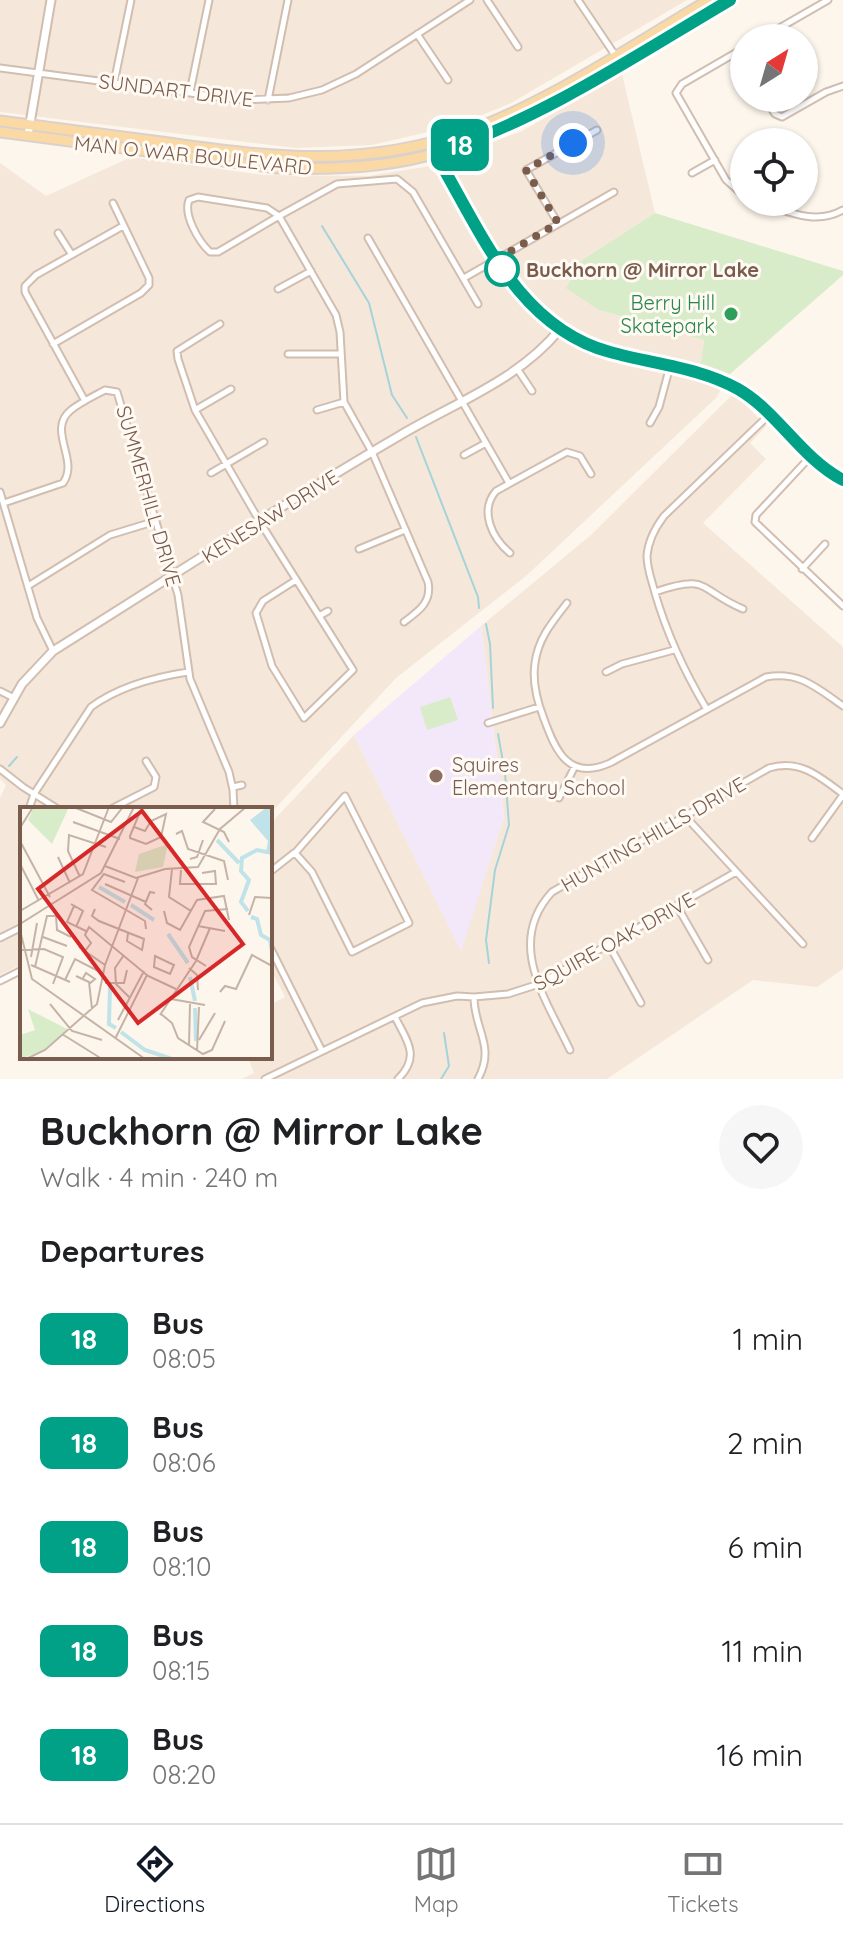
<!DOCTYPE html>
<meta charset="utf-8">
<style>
body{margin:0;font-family:Quicksand,sans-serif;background:#f6f6f6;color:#202124;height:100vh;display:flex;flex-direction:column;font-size:30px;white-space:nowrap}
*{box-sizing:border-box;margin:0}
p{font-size:26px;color:#757577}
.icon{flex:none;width:44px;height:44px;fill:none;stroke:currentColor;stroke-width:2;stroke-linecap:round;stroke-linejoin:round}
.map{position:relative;height:1079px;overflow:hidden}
.side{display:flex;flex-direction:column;background:#fff;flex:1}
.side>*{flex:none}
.badge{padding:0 16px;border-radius:12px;font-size:28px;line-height:52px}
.needle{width:52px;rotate:37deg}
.buttons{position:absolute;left:730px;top:24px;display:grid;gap:16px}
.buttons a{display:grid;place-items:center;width:88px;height:88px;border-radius:50%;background:#fff;box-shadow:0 2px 6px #0004;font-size:40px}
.you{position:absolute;width:40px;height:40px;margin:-20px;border:6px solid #fff;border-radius:50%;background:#1a73e8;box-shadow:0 0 0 12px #1a73e833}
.map>.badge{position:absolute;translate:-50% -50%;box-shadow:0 0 0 4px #fff}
h2{padding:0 40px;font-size:30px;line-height:72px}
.round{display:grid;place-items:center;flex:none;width:84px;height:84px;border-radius:42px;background:#f6f6f6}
.summary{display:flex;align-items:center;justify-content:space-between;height:136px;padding:0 40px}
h1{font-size:38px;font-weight:700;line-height:60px}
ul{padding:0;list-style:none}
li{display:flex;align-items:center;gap:24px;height:104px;padding:0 40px}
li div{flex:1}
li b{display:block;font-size:30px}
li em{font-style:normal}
li .badge{min-width:88px;font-weight:700;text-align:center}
.tabs{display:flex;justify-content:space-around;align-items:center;height:112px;border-top:2px solid #e0e0e0;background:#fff;font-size:22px;color:#757577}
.tabs a{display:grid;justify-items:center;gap:4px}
.tabs .on{color:#111827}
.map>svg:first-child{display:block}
</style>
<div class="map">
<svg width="843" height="1079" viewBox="0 0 843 1079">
<rect width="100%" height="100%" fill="#fdf6ec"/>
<path fill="#f5e8da" d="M0 0H687L511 103 458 125 372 145 296 148 0 112Z
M622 74 655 213 582 260 599 310 704 340 701 363 730 374 716 398 526 576 396 678 270 814V809H22V964L0 975V798L6 785 0 779V163L46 196 131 157 263 175 369 176 430 166 522 131Z
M734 393 766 426 750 443 766 459 703 523 843 647V969L817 987 753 980 607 1079H242L254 1073 248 1057H270V1035L273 1033 270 1027V1005L285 997 270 968V824L354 735 461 950 504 817 481 626 591 535Z"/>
<path fill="#f3e8fa" d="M481 626 504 817 461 951 354 735Z"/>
<path fill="#d8ecc9" d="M655 213 843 271V275L730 374 701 363 704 340 599 310 566 288 582 260Z
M450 697 458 720 427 730 420 707Z"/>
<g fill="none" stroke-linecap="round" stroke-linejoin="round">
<path stroke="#a5d3da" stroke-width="2" d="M322 226 369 303 392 395 407 418
M416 437 478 597 479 608
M486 624 490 644 493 708
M9 766 17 757
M489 963 486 940 495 870 509 825 505 773 498 734
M441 1079 449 1066 444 1033"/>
<defs>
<path id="minor" d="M487 0 518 47
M578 0 621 64
M417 34 448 80
M762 38 828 0
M744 48 682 84 676 93 726 180 744 196
M738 52 744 63
M0 68 243 100 289 98 322 90 356 74 470 0
M114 83 131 0
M190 92 209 0
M764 98 775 114 782 117 826 92 843 86
M268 100 288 0
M692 173 715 160
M198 197 267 208 279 216 218 252H210C199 242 183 215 189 200Z
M758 202C787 211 815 226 843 210
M558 223 526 170 597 130
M58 233 72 255
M368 238 509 483
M464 278 614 192
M278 289 311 271
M220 324 177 351 178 359 195 410 260 522 353 670 304 718 272 666 256 613 263 601 296 580
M53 344 141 293 149 285V278L113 203
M288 354H340
M518 370 532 391
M85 401 25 292V286L36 275 123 226
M195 410 231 389
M317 410 344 402
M650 423 659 407 670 366
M464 455 486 443
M810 457 756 515 755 522 843 606
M211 473 264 442
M0 492 37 618 53 651
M4 503 63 483C80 460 46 430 71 410 81 402 94 396 105 390L117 392 178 595 190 679 229 772 233 790 234 809
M359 549 405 530
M510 553C492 538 479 511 496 491L567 452 580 456 591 474
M802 569 825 544
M28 586 110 535 156 521
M655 592C710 573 698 590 743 609
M567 603C552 622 538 639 535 663 532 682 537 701 544 719 556 752 569 781 610 763L766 677C800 671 817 688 843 706
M319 616 328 611
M404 622C419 611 432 602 428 582L372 452 344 402 340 332 336 315 279 216 337 184 397 179 413 192 478 304
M606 672 622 664 674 650
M0 691 14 698
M706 708C684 671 667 634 655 593 652 581 647 569 647 556 648 541 655 528 664 516L769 415
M488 723 539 707
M0 769 23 787 58 809
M233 787 242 785
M345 796 409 923 352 952 312 872 295 853Z
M559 798 575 766
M29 809 34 794 91 707C118 687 155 677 188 672
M111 809 154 787 156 777 146 761
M685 816 803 944
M812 838 843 795
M270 872 294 853
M677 906 708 960
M0 938 22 927
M609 945 641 1003
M270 947 322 1051
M0 981 22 970
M474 997C474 1030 496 1046 478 1079
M395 1017C407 1041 421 1056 398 1079
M570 1050C546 999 505 943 552 892L769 768C800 759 819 776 843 794
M265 1079 422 1003 457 996 474 997 508 994 539 984 736 872"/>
<path id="tertiary" d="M28 135 51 0
M437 148 441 164C482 238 521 328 610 352 652 364 699 367 738 389 779 412 801 457 843 480
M0 723 22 684 53 651C168 579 282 504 399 436 454 403 519 380 560 329"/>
<path id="primary" d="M0 121C56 128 112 136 169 143 274 158 366 168 469 131 551 101 633 45 709 0
M0 132 277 168C331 170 388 168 440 152 544 120 637 55 730 0"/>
</defs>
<use href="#minor" stroke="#d1beb0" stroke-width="9"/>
<use href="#tertiary" stroke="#d1beb0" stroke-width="11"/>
<use href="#primary" stroke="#dad1cd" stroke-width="13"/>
<use href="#minor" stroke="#fff" stroke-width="5"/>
<use href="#tertiary" stroke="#fff" stroke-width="7"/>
<use href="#primary" stroke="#fbd9a5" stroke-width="9"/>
</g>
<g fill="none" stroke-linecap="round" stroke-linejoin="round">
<defs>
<path id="line" d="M730 0C635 56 543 118 438 153L441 164C483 237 521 328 610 352 652 364 699 367 738 389 778 412 800 457 843 480"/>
</defs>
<use href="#line" stroke="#fff" stroke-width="18"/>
<use href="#line" stroke="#00a186" stroke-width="12"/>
<path stroke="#7a5c4d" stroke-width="8" stroke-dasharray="0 14.4" d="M502 269 496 260 558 223 526 170 573 143"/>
</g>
<circle fill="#fff" stroke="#00a186" stroke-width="4" cx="502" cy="269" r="16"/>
<circle fill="#2e9e5b" stroke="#fffaf3" stroke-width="3" cx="731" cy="314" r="8"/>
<circle fill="#8d6e63" stroke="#fffaf3" stroke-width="3" cx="436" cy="776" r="8"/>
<g text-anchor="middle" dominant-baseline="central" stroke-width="6" stroke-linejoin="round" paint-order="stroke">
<g font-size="20" fill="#7a5c4d" stroke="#fffaf3">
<text transform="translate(176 90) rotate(7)">SUNDART DRIVE</text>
<text transform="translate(193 155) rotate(6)">MAN O WAR BOULEVARD</text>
<text transform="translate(149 496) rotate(74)">SUMMERHILL DRIVE</text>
<text transform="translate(270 516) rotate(-32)">KENESAW DRIVE</text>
<text transform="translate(653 834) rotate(-30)">HUNTING HILLS DRIVE</text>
<text transform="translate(614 941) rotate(-29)">SQUIRE OAK DRIVE</text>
</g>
<g font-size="20" font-weight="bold" fill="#7a5c4d" stroke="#fffaf3" text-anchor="start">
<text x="526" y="269">Buckhorn @ Mirror Lake</text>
</g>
<g font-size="20" fill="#27864d" stroke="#fffaf3" text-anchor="end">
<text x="715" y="302">Berry Hill<tspan x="715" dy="23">Skatepark</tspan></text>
</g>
<g font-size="20" fill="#785e54" stroke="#fffaf3" text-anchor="start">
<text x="452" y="764">Squires<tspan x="452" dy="23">Elementary School</tspan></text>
</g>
</g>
<g transform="translate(20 807)">
<rect width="252" height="252" fill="#fdf6ec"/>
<path d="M14 0H49L32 37 8 13Z" fill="#d8ecc9"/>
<path d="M148 37 143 60 115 65 119 47ZM8 202 47 222 24 243 0 252V228L15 223Z" fill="#d8ecc9"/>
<path d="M247 0H252V44L246 45 248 34 230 13Z" fill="#bfe3e8"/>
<path fill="none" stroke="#bfe3e8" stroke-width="4" d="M197 33 219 56M79 80 105 95M111 98 134 113M228 104 221 95 229 73 221 64 222 51 237 43 252 46M231 110 237 112 241 128 250 133 252 145M148 127 168 156M170 170 175 194M90 179 89 217 96 221M175 201 176 234M101 225 125 243 152 252"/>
<path fill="none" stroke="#c5b3a7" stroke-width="2" d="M56 1 91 15 103 0M195 2 183 15 204 25 209 35M53 15 100 32M114 20 125 24 131 14 146 7 141 30 126 37 110 31V29L122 0M0 21 13 0M156 27 162 24 168 42 204 54 208 73M0 34 30 90M38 50 50 76M170 52 177 50 183 33M0 57 19 94M85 59 116 71 145 62 178 60 200 22 226 0M152 62 149 90 171 104M161 63 160 77H196L195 64 182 66M60 70 48 44 49 28 86 40M105 75 84 67 72 83 125 114 126 122M85 77 126 95M51 97 63 104 56 120M54 99 47 115 66 124M75 102 72 109 79 114 124 132 122 143 107 134 108 126M132 103 125 97 130 85 135 86M0 104 63 67 89 0M144 104 147 116 160 123 177 93 204 89 209 113M229 108 235 90 252 91M0 117 81 66 114 0M178 119 205 124M0 123 12 172 125 252M23 130 47 139M59 140 85 158M0 143 24 142 43 150 33 177M65 144 71 136 65 128 69 120 128 169 156 182M104 148 95 161 96 177 109 190M135 149 154 158 150 167 134 160ZM11 150 17 116M11 158 50 175M186 159 172 150 169 140 185 104 208 102M15 160 27 109H36L37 123 51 130M169 161 177 168 178 183M56 169 69 175 72 202M63 171 66 166 75 172 69 177M45 173 55 152 84 167M85 176H104L107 163M200 185 205 179 216 182 232 148 252 159M151 192 185 198M30 197 52 224 82 233M141 207 152 216 158 231 183 247 192 243 205 214M140 208 176 154 190 121M98 213 124 164M42 227 82 252M95 232 127 168M179 233 195 206M169 239 170 197M177 244 179 200M6 252 25 243 77 197 85 158 118 71"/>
<path fill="#d62828" fill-opacity="0.15" stroke="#d62828" stroke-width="4" d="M122 4 223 137 118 216 18 82Z"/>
<rect width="252" height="252" fill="none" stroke="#7a5c4d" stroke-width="4"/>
</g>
</svg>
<div class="buttons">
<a><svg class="needle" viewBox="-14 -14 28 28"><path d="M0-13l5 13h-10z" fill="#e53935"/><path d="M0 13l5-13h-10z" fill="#757577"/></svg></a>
<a><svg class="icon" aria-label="locate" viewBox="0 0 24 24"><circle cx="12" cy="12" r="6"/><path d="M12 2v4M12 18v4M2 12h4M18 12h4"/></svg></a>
</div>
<div class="you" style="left:573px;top:143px"></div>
<b class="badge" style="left:460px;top:145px;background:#00a186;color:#fff">18</b>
</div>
<section class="side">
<div class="summary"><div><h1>Buckhorn @ Mirror Lake</h1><p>Walk · 4 min · 240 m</p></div><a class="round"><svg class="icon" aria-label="heart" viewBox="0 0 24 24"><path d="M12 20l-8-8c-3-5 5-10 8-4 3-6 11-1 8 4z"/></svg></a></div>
<h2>Departures</h2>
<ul>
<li><span class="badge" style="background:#00a186;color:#fff">18</span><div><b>Bus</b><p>08:05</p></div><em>1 min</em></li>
<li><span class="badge" style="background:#00a186;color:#fff">18</span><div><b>Bus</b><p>08:06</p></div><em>2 min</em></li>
<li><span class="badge" style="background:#00a186;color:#fff">18</span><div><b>Bus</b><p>08:10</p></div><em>6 min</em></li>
<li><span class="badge" style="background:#00a186;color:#fff">18</span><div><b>Bus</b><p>08:15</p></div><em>11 min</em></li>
<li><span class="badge" style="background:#00a186;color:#fff">18</span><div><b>Bus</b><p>08:20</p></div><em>16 min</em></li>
</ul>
</section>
<nav class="tabs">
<a class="on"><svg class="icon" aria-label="directions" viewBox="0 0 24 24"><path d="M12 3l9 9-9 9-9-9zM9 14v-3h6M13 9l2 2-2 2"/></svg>Directions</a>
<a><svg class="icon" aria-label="map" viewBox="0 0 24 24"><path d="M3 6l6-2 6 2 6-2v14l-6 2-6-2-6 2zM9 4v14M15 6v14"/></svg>Map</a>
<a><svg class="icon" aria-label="tickets" viewBox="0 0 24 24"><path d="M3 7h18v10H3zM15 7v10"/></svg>Tickets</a>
</nav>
